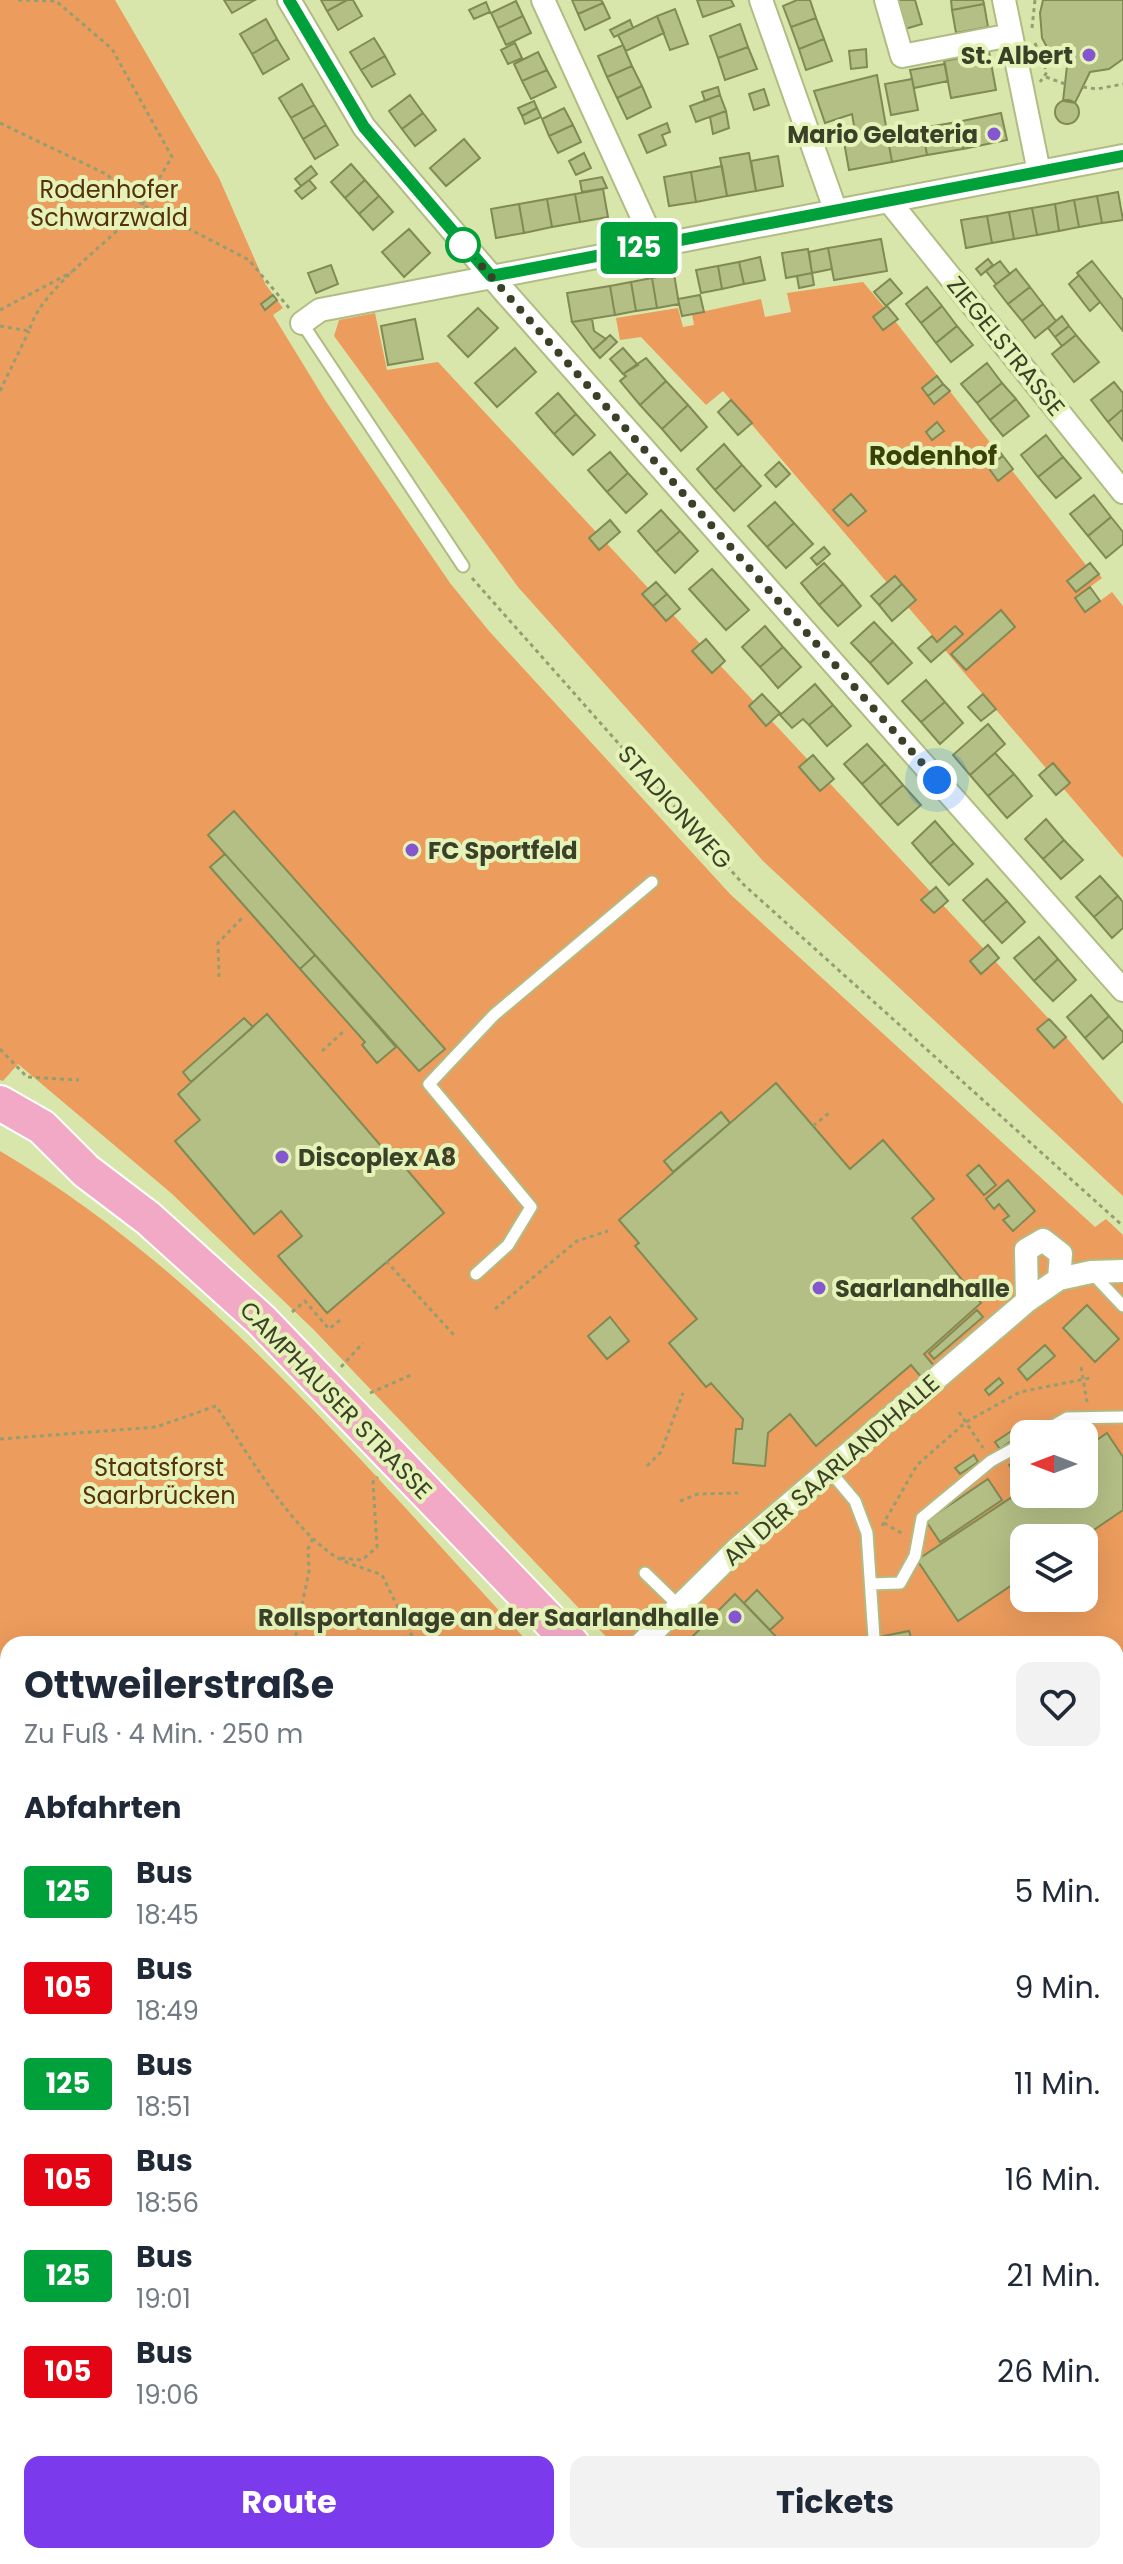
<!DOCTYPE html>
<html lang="de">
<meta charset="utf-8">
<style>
body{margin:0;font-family:Poppins,sans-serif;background:#f2f2f3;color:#1f2937;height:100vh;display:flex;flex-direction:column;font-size:30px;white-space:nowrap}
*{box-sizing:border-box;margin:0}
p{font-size:26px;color:#747a83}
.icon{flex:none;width:44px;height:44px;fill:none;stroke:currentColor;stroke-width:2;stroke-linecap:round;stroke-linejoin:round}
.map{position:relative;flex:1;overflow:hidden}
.panel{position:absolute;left:0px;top:1636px;width:1124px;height:928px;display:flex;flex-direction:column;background:#fff;border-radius:24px 24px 0 0;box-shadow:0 8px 32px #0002}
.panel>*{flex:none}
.badge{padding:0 16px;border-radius:6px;font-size:28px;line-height:52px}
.needle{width:52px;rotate:270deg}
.fabs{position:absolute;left:1010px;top:1420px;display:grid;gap:16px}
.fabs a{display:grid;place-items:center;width:88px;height:88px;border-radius:16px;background:#fff;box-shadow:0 8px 32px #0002;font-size:40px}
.you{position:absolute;width:40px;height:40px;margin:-20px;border:6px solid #fff;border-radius:50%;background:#1a73e8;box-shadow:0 0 0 12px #1a73e833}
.map>.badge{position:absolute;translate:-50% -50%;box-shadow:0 0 0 4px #fff}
h2{padding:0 24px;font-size:30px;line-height:72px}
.round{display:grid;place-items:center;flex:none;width:84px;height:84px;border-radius:16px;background:#f2f2f3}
.headline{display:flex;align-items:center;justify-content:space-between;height:136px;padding:0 24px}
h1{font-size:38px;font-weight:700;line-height:60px}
.primary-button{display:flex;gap:16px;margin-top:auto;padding:16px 24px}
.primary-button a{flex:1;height:92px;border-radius:16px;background:#7c3aed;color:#fff;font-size:32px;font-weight:700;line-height:92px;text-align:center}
.primary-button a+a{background:#f2f2f3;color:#1f2937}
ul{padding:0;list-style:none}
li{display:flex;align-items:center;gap:24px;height:96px;padding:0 24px}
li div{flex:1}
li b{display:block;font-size:30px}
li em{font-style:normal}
li .badge{min-width:88px;font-weight:700;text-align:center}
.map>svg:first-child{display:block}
</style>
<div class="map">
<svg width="1123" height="2564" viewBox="0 0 1123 2564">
<rect width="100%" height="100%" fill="#d9e6ab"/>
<path fill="#ccda98" d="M509 2556H589L591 2564H488Z"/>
<path fill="#ec9c5d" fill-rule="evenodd" d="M0 0H115L219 178 266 285 283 308 273 315 325 400 450 583 489 631 731 895 1095 1227 1106 1219 1123 1235V2045L1116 2040V1644H613L314 1330 171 1193 18 1064 3 1081 0 1080ZM1024 1434H1084V1494H1024ZM1024 1538H1084V1598H1024Z
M863 282 885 308 883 330 895 321 1086 565 1068 581 1076 591 1099 574 1102 578 1075 598 1085 612 1112 592 1123 606V858L723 391 706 405 641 337 620 340 616 318 678 308 683 327 694 325 692 314 761 299 765 317 791 312 787 293Z
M375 313 387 370 438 362 1049 1019 1038 1030 1054 1048 1066 1037 1123 1104V1196L763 861 518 587 334 336 339 320Z
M0 1151C208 1274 367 1469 530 1644H8V2556H169L160 2564H0Z
M1116 2113 1123 2117V2414H1116Z
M910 2556H1090L1105 2558V2564H933Z"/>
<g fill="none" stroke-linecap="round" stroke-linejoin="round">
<path stroke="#b89df3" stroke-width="6" d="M0 1760 8 1765"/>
</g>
<path fill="#b4bf86" stroke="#808a53" stroke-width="2" d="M224 0H255L232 13Z
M321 0H347L327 11Z
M347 0H353L362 16 338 30 327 11Z
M572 0H601L603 3 578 14Z
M697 0H731L734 6 703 17Z
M797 0H810L816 18 791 27 783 6Z
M897 0H915L922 24 905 29Z
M951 0H983L984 4 952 10Z
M1043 0H1123V59L1109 69 1090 72 1075 103 1063 101 1067 66 1049 51 1042 38 1040 13Z
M516 1 523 16 498 28 491 13Z
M486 2 490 12 474 19 469 10Z
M603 3 610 18 585 30 578 14Z
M984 4 988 27 956 33 952 10Z
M675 9 688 44 670 50 657 16Z
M523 16 531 33 506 45 498 28Z
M657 16 664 33 626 51 618 35Z
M816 18 824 39 799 49 791 27Z
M266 19 277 39 252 54 240 34Z
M630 20 633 28 614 37 610 30Z
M740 24 748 47 718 58 710 36Z
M374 38 385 56 361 70 350 52Z
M277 39 289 59 263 74 252 54Z
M824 39 832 61 806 70 799 49Z
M515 43 522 58 508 64 501 50Z
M623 45 632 66 607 77 598 56Z
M748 47 757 69 725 80 718 58Z
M866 49 867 67 851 69 849 51Z
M538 52 547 70 522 81 514 64Z
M989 52 996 90 951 98 944 61Z
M385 56 395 74 372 87 361 70Z
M945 64 948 81 914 88 910 70Z
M632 66 642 86 617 98 607 77Z
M547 70 556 87 531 99 522 81Z
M877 75 887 132 856 137 852 114 825 123 814 91Z
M912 79 918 110 891 115 885 84Z
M302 84 314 105 291 118 279 98Z
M642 86 651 107 627 119 617 98Z
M718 87 720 95 705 101 702 92Z
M764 89 769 105 754 110 749 94Z
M410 95 423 113 402 129 389 111Z
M720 95 726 111 696 122 690 106Z
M1055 112a12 12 0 1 1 24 0a12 12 0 1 1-24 0Z
M534 101 537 108 522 116 518 108Z
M314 105 326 125 303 139 291 118Z
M537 108 541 117 525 124 522 116Z
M564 108 573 125 549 136 542 119Z
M726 111 729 128 713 134 710 117Z
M423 113 436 130 415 146 402 129Z
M1001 113 1007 140 963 149 957 122Z
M957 122 963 149 927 155 922 128Z
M667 123 670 132 662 135 666 145 647 153 639 135Z
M326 125 338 145 315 159 303 139Z
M573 125 581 142 558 153 549 136Z
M922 128 927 155 892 162 887 134Z
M887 134 892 162 849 170 844 142Z
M464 139 480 158 446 186 430 168Z
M584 153 591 168 576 175 569 161Z
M749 153 756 191 727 196 720 158Z
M778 156 783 186 756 191 751 161Z
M351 164 365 180 345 198 331 182Z
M311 166 317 174 301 186 295 179Z
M722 166 727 196 696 202 691 172Z
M691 172 696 202 669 206 664 177Z
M602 177 607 188 582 192 580 181Z
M309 180 316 188 302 199 295 191Z
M365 180 379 196 359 214 345 198Z
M603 189 608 217 580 222 575 194Z
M1118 192 1123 220 1102 223 1097 196Z
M575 194 580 222 552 227 547 199Z
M379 196 393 212 373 230 359 214Z
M1097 196 1102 223 1079 227 1074 200Z
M547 199 552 227 524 233 519 204Z
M1074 200 1079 227 1059 231 1055 204Z
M519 204 524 233 496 238 491 209Z
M1055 204 1059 231 1037 235 1032 208Z
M1032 208 1037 235 1014 239 1009 212Z
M1009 212 1014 239 992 243 987 216Z
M987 216 992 243 966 248 961 220Z
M409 229 430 253 404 277 382 252Z
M881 239 887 271 834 280 828 248Z
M828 248 832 269 812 273 809 252Z
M808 249 812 273 786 278 782 253Z
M760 257 765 280 744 284 739 262Z
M988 259 993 265 981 275 976 269Z
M1000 261 1010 274 996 284 986 271Z
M1092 261 1123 300V331L1077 273Z
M739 262 744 284 722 289 718 266Z
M331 265 338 284 316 293 308 273Z
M718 266 722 289 701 293 696 270Z
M1016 269 1030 287 1008 304 994 286Z
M812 273 814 285 799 288 797 276Z
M674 274 679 304 657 308 652 278Z
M1079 275 1100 302 1090 311 1069 284Z
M652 278 657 308 636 311 631 282Z
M890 279 902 293 886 306 874 292Z
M631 282 636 311 615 315 610 286Z
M610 286 615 315 572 322 567 293Z
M927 287 942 306 921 323 906 304Z
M1030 287 1043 304 1022 321 1008 304Z
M273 295 277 300 265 310 261 304Z
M700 295 704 312 682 316 678 299Z
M1043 304 1056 321 1035 338 1022 321Z
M887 306 898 319 883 330 873 317Z
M942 306 957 326 936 343 921 323Z
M478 308 498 328 468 357 448 336Z
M1062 316 1069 326 1055 337 1048 328Z
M415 319 423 359 388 365 381 326Z
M592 319 594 331 606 339 593 350 572 322Z
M957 326 973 345 951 362 936 343Z
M1069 326 1076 335 1062 346 1055 337Z
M610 335 617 342 600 358 593 350Z
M1076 335 1099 362 1074 382 1052 354Z
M515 348 536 372 497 407 475 383Z
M623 348 638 365 623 374 610 359Z
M646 358 666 381 640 405 620 381 626 376 623 374Z
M987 363 1002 383 977 403 961 384Z
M937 376 943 384 928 396 922 388Z
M666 381 688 405 662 429 640 405Z
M1114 382 1123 393V409L1108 422 1091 400Z
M1002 383 1016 399 990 420 977 403Z
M943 384 950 391 934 404 928 396Z
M558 393 576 414 554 434 536 413Z
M1016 399 1029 416 1003 436 990 420Z
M731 400 752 423 738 435 718 412Z
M688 405 707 427 681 451 662 429Z
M1123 409V441L1108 422Z
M576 414 595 435 573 455 554 434Z
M937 422 944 431 932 440 926 432Z
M1046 435 1063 457 1038 477 1021 455Z
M993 443 1003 456 988 467 978 455Z
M724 444 742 465 715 490 697 469Z
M610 452 628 473 607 492 588 470Z
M1003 456 1013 469 998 481 988 467Z
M1063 457 1081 478 1056 498 1038 477Z
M779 462 790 474 776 487 765 475Z
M742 465 761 486 734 511 715 490Z
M628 473 647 494 626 513 607 492Z
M851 494 866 511 848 526 833 510Z
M1094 495 1111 517 1088 536 1070 514Z
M775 502 794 523 767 547 748 526Z
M661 510 680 531 656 552 638 531Z
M1111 517 1123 532V544L1106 558 1088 536Z
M610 520 620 532 599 550 589 538Z
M794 523 813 544 786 568 767 547Z
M680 531 698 551 675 573 656 552Z
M824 547 830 554 817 565 811 558Z
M824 563 843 584 819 605 801 583Z
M1090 563 1099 574 1076 592 1067 581Z
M712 569 749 610 726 630 689 589Z
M895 576 902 584 879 605 871 596Z
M656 582 667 594 653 606 642 594Z
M843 584 861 606 838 626 819 605Z
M902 584 916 600 892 621 879 605Z
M1090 587 1100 601 1085 612 1075 598Z
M667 594 680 609 666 621 653 606Z
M1001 610 1015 627 966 670 951 654Z
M874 622 893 642 870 663 851 643Z
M765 626 783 647 760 667 742 647Z
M955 626 963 634 931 662 918 648 932 636 937 642Z
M706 639 725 661 712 673 692 651Z
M893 642 912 663 888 684 870 663Z
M783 647 801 667 778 688 760 667Z
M926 680 945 702 921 722 902 701Z
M815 684 833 705 809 725 803 719 792 728 780 715Z
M762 694 780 713 766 726 749 706Z
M983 694 996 709 981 721 968 707Z
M945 702 963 723 940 744 921 722Z
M833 705 851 726 827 746 809 725Z
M988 724 1005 744 970 775 953 755Z
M867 744 885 764 862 784 844 764Z
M995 753 1014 774 988 796 970 775Z
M813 755 834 779 820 791 799 767Z
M1053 763 1070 783 1056 795 1039 775Z
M885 764 903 785 880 805 862 784Z
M1014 774 1032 796 1007 818 988 796Z
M903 785 921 805 898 825 880 805Z
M234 811 445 1049 419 1071 208 835Z
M1046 819 1064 840 1043 859 1025 839Z
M935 821 954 843 930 864 912 843Z
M1064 840 1083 860 1061 879 1043 859Z
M954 843 973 864 949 885 930 864Z
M225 854 315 955 300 969 210 867Z
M1100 876 1118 896 1094 917 1076 897Z
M987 879 1007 901 983 922 963 900Z
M936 887 948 901 934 913 921 900Z
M1118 896 1123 902V928L1112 938 1094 917Z
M1007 901 1025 922 1002 943 983 922Z
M1039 937 1058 959 1034 981 1014 958Z
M988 945 999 958 981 974 970 961Z
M315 955 396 1047 377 1063 362 1045 365 1042 300 969Z
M1058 959 1076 980 1053 1001 1034 981Z
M1091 995 1109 1016 1085 1038 1067 1017Z
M267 1014 394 1161 397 1158 444 1213 327 1313 278 1256 302 1236 281 1211 254 1234 175 1141 200 1120 178 1094Z
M1109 1016 1123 1032V1041L1103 1059 1085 1038Z
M244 1018 253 1027 191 1082 183 1072Z
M1049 1019 1066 1037 1054 1048 1037 1029Z
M776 1083 850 1169 883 1140 934 1199 912 1218 981 1303 924 1354 935 1367 922 1378 911 1365 816 1446 790 1414 768 1433 765 1466 733 1463 736 1429H742L743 1419 711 1383 706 1387 669 1343 697 1319 635 1246 639 1243 619 1220Z
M721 1112 730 1123 673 1172 664 1161Z
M979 1165 996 1185 984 1195 967 1175Z
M1008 1180 1035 1211 1013 1231 1003 1220 1009 1216 999 1204 994 1209 986 1199Z
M1087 1305 1119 1339 1095 1362 1063 1328Z
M977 1310 983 1317 934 1359 929 1353Z
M610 1317 629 1341 607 1359 588 1336Z
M1045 1345 1055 1356 1027 1380 1018 1369Z
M999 1378 1003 1383 989 1395 985 1390Z
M1072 1423 1079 1434H1056Z
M1013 1430 1018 1436 1000 1449 995 1442Z
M1107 1433 1123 1457V1510L1082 1538H1024V1577L958 1621 917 1560 1024 1489V1494H1084V1449Z
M974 1455 978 1462 960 1474 955 1468Z
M1024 1456V1486H1023L1009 1465Z
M988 1479 1002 1500 940 1542 926 1521Z
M757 1590 783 1618 770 1630 744 1603Z
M735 1594 783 1644H685Z
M909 1631 913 1644 849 1642 874 1638Z
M1116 2524H1123V2564H1108V2556H1116Z
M169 2556H362L365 2564H160Z
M381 2556H413V2557L396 2564H385Z
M626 2556H647L646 2564H625Z
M647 2556H681V2564H646Z
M681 2556H713L728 2558 727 2564H681Z"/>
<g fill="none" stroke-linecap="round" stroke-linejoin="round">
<defs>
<path id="service" d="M302 323 463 566
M1091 1272 1123 1306
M476 1274 508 1245 531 1207 429 1084 494 1015 652 882
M1039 1434 1067 1418 1123 1417
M829 1470 855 1501 867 1533 874 1638
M645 1573 678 1605
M871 1584 900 1583 915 1556 922 1518 991 1461 1024 1443
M1116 1998 1123 2003
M572 2556 574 2564"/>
<path id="minor" d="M289 0 364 127 504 291 1123 990
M543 0 655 245
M761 0 835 209
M886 0 902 56 1011 35
M1004 0 1039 172
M889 201 1123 492
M302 323 320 310 1123 156
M1027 1301 1026 1250 1043 1240 1061 1254 1059 1279
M641 1644 737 1549 1027 1301 1059 1279 1091 1272 1123 1271
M1116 2505 1123 2506"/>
<path id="secondary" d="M827 2556 849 2564
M460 2564 476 2556"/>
<path id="primary" d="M0 1103 42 1127 86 1171 148 1218 261 1320 572 1644
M1116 2078 1123 2082"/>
</defs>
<use href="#service" stroke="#b1bc83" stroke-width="15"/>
<use href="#minor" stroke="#b1bc83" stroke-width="26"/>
<use href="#secondary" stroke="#b1bc83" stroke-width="34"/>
<use href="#primary" stroke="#fff" stroke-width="38"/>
<path stroke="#959e72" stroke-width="3" stroke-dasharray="4 4" stroke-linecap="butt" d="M1032 28 1035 0
M1035 43 1047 72 1040 82
M1046 77 1065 84
M1083 87 1097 89 1123 84
M0 123 106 174 143 205 249 260 289 308
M0 310 72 272
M0 326 29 331C41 287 113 241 142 205 154 191 162 172 172 157L112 49 56 1 15 0
M0 391 29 331
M472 578 744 885 1123 1226
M219 977 218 943 243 917
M0 1049 27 1077 79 1080
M322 1051 343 1032
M813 1126 829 1113
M386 1261 454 1335
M495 1309 577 1241 608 1231
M292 1312 305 1301 329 1329 340 1320
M341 1367 363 1343
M1081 1367 1087 1402
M370 1393 411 1375
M959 1412 983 1448
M0 1439 156 1427 216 1406C249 1454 287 1525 336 1557 349 1565 368 1569 382 1575L416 1644
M647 1466 661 1452 683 1393
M680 1501 698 1494 738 1493
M884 1523 905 1535
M882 1526 917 1465 966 1422 1020 1392 1090 1378
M341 1558 362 1560 377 1547 373 1482 378 1477
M294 1644 309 1571 308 1549 313 1538
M0 1669 8 1674
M0 2189 8 2191
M1116 2275H1123"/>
<use href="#service" stroke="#fff" stroke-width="11"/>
<use href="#minor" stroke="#fff" stroke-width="22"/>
<use href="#secondary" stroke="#f8d4e2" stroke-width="30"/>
<use href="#primary" stroke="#f1a9c5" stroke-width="34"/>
</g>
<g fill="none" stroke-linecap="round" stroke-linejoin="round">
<defs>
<path id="line" d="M289 0 364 127 491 276 1123 156"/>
</defs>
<use href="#line" stroke="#fff" stroke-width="18"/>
<use href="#line" stroke="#00a13a" stroke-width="12"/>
<path stroke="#3b4028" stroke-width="8" stroke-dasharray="0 14.4" d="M463 245 937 780"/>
</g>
<g fill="#8457d0" stroke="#e6f3b8" stroke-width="3">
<circle cx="1089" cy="55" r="8"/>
<circle cx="994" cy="134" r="8"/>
<circle cx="412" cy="850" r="8"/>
<circle cx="282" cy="1157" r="8"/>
<circle cx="819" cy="1288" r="8"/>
<circle cx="735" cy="1617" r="8"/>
</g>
<circle fill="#fff" stroke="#00a13a" stroke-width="4" cx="463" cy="245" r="16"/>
<g text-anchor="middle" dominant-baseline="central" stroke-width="8" stroke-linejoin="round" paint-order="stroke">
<g font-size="24" font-weight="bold" fill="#3b4028" stroke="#e6f3b8" text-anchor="end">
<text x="1073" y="55">St. Albert</text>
<text x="978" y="134">Mario Gelateria</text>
<text x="428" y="850" text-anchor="start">FC Sportfeld</text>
<text x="298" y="1157" text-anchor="start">Discoplex A8</text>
<text x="835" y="1288" text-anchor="start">Saarlandhalle</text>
<text x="719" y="1617">Rollsportanlage an der Saarlandhalle</text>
</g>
<g font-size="24" fill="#57300c" stroke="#e6f3b8">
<text x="109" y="189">Rodenhofer<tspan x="109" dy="28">Schwarzwald</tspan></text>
<text x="159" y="1467">Staatsforst<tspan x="159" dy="28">Saarbrücken</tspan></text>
</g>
<g font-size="24" fill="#3b4028" stroke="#e6f3b8">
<text transform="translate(1006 346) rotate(51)">ZIEGELSTRASSE</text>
<text transform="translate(675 807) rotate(48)">STADIONWEG</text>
<text transform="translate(336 1400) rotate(46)">CAMPHAUSER STRASSE</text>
<text transform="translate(831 1470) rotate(-41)">AN DER SAARLANDHALLE</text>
</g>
<g font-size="26" font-weight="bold" fill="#394106" stroke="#e6f3b8">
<text x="933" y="456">Rodenhof</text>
</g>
</g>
</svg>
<div class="fabs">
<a><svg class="needle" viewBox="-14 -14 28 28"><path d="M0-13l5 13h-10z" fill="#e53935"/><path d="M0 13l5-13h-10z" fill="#747a83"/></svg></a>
<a><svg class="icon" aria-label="layers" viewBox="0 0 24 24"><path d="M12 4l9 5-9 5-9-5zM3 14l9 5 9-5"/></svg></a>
</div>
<div class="you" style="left:937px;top:780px"></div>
<b class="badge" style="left:639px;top:248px;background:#00a13a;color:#fff">125</b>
<section class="panel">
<div class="headline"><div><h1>Ottweilerstraße</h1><p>Zu Fuß · 4 Min. · 250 m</p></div><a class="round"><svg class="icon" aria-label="heart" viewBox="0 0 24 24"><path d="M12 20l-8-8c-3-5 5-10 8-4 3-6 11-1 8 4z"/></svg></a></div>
<h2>Abfahrten</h2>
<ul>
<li><span class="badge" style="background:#00a13a;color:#fff">125</span><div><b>Bus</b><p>18:45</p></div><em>5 Min.</em></li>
<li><span class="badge" style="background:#e30513;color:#fff">105</span><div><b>Bus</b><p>18:49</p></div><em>9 Min.</em></li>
<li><span class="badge" style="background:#00a13a;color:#fff">125</span><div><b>Bus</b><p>18:51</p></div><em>11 Min.</em></li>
<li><span class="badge" style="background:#e30513;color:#fff">105</span><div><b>Bus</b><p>18:56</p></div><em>16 Min.</em></li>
<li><span class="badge" style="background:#00a13a;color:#fff">125</span><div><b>Bus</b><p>19:01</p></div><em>21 Min.</em></li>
<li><span class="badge" style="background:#e30513;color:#fff">105</span><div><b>Bus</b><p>19:06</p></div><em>26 Min.</em></li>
</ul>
<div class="primary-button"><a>Route</a><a>Tickets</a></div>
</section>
</div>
